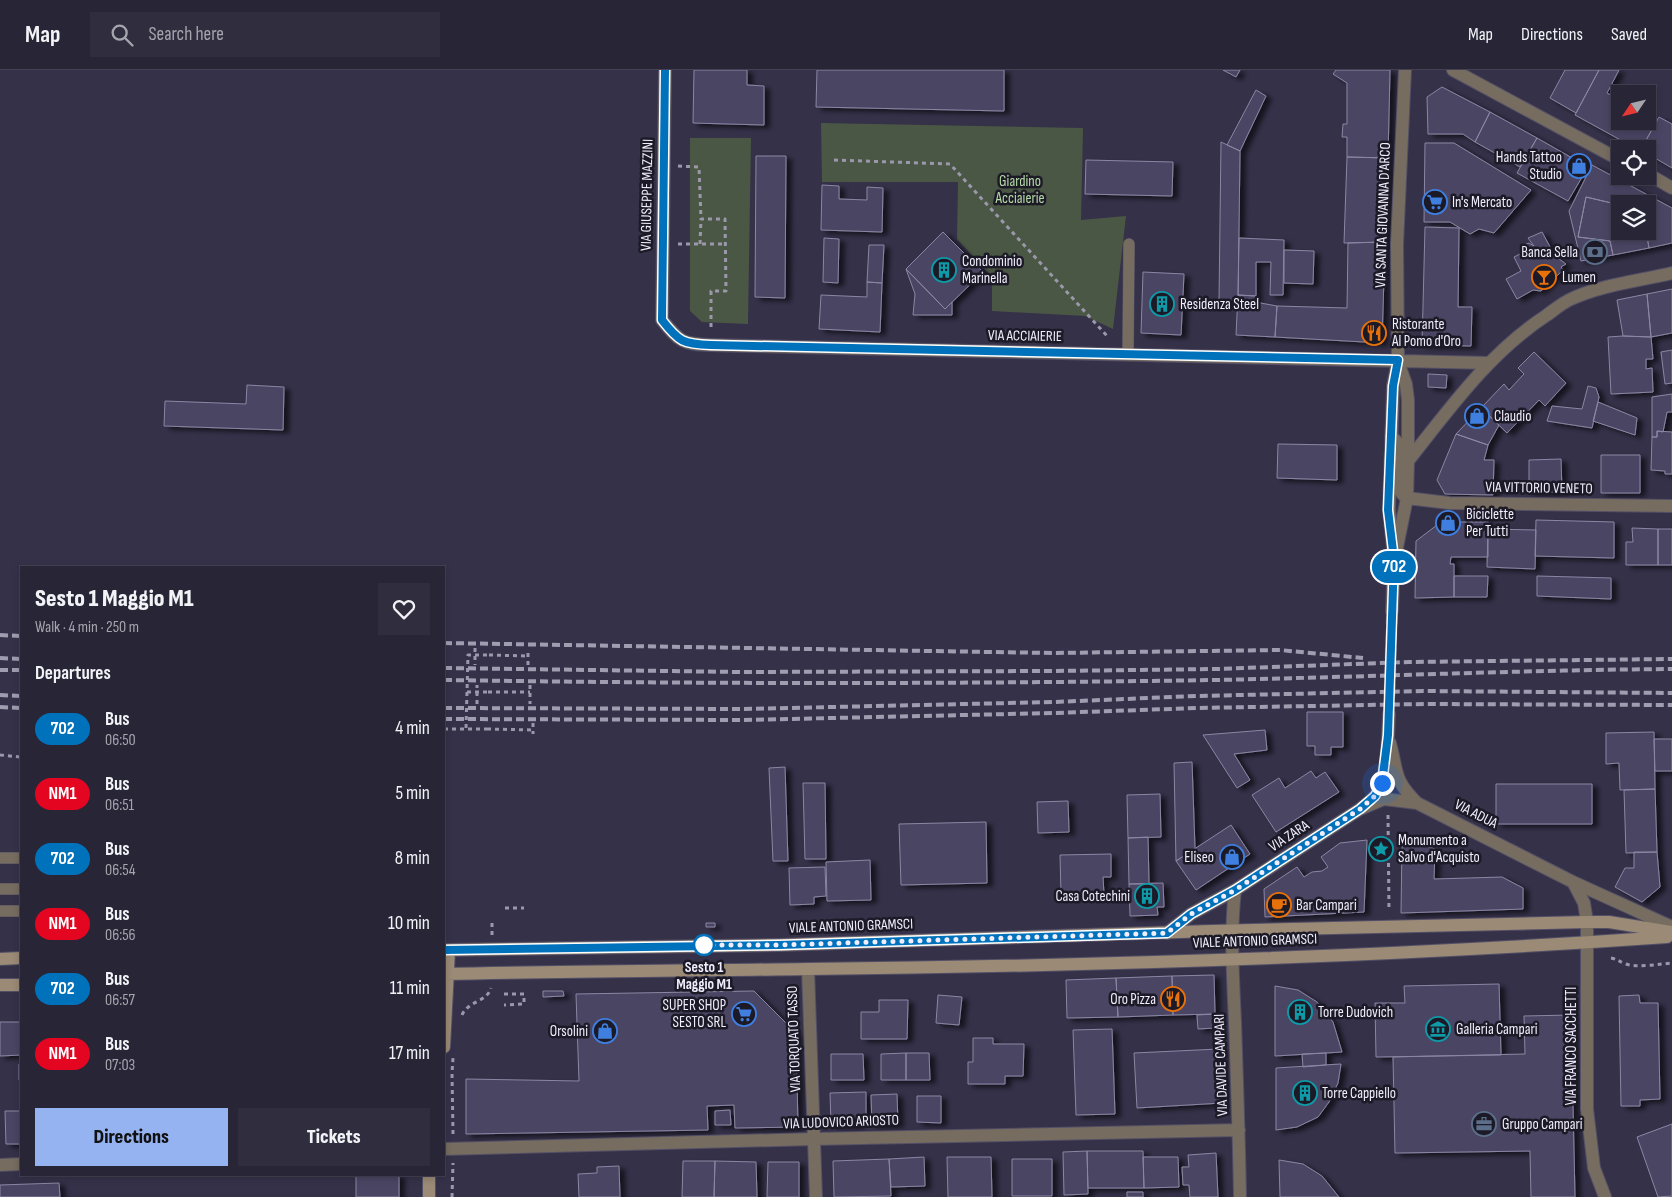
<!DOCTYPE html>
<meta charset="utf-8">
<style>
body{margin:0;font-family:"Sofia Sans Condensed",sans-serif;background:#302d3f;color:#f1f3f6;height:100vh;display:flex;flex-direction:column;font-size:19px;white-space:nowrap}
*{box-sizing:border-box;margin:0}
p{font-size:16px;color:#a5a5ad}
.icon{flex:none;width:28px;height:28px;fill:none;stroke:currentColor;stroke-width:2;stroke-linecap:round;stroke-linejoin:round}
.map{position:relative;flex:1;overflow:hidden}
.side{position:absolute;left:20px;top:496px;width:425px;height:610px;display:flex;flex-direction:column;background:#282537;border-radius:0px;box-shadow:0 2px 8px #0003,0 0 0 1px #444252}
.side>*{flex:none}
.badge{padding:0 10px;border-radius:16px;font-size:18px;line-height:32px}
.needle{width:32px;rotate:235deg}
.buttons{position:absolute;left:1611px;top:15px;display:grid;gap:10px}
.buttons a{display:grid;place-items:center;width:45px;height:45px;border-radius:0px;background:#282537;box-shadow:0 2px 8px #0003,0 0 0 1px #444252;font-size:25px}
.you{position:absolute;width:25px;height:25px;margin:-12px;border:4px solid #fff;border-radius:50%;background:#1a73e8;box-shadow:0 0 0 8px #1a73e833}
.map>.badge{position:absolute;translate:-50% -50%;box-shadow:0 0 0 2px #fff}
h2{padding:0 15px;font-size:19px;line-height:45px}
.round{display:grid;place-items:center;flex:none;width:52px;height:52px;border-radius:0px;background:#302d3f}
.headline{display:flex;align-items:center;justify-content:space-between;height:85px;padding:0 15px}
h1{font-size:24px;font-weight:800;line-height:38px}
.button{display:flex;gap:10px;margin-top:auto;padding:10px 15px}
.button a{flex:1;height:58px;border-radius:0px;background:#95b2f1;color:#111;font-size:20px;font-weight:800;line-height:58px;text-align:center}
.button a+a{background:#302d3f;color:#f1f3f6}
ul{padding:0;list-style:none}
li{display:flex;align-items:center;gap:15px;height:65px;padding:0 15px}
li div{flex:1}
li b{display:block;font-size:19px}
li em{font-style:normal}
li .badge{min-width:55px;font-weight:700;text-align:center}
header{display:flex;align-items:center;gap:30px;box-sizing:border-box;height:70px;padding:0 25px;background:#282537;border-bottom:1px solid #444252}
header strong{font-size:24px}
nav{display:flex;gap:28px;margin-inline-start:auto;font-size:18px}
.search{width:350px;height:45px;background:#302d3f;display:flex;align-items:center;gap:12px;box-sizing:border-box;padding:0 18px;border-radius:0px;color:#a5a5ad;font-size:19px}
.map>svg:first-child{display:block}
</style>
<header>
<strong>Map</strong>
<div class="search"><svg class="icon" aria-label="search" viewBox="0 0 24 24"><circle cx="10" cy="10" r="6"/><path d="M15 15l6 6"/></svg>Search here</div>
<nav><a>Map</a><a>Directions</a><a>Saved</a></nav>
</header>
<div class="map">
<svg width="1672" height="1127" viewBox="0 0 1672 1127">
<defs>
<filter id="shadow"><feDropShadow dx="5.5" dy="3" stdDeviation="2.5" flood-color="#0009"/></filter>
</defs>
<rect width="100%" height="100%" fill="#353149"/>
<path fill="#4a5744" d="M821 53 1083 58 1081 150 1126 146 1113 259 1085 246 992 241V207L957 169 958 112H822Z
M690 68H751L748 254 702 252 690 241Z"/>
<path fill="#4a4463" stroke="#8b86a3" filter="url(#shadow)" d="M694 0H747V15L764 16V55L693 53Z
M817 0H1004V41L816 37Z
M1223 0H1240L1236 7Z
M1336 0H1390L1388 88 1347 87V67H1342L1343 54H1347V13L1333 4Z
M1565 0H1599L1576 43 1550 28Z
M1599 0H1619L1607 23 1620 30V51H1648V46L1657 51 1641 79H1637L1575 45Z
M1442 17 1490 42 1475 72 1463 64H1428L1427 27Z
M1256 20 1266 26 1240 81 1227 75Z
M1490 42 1537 68 1520 97 1475 72Z
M1659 47 1672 54V98L1648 84V79H1641Z
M1537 68 1588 97 1568 131 1517 103Z
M1221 72 1240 81 1238 233 1219 232Z
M1425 73H1454L1531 120 1494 163 1479 159 1470 164 1450 152H1424Z
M756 86H786L785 228 755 227Z
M1347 87 1388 88 1385 172 1344 173Z
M1086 90 1173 92 1172 126 1085 124Z
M1592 95 1672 138V173L1649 178 1646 161 1648 134 1620 135 1586 127 1578 167 1610 171 1613 185 1581 191 1569 141Z
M822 115 839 116V129L867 130V117L883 118 882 162 821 160Z
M1586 127 1620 135V161H1646L1649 178 1613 185 1610 171 1578 167Z
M1425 157 1459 158 1458 237H1472L1471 276 1422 275Z
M943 162 983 202 945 239 906 199Z
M1542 162 1555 186 1566 194 1561 197 1563 200 1541 221 1533 220 1517 229 1506 209 1521 201 1514 187 1522 183 1524 175 1529 173 1534 176 1528 168Z
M824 168 839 169 838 213 823 212Z
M1239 168 1284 170 1283 225H1270L1271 192H1256V226L1238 225Z
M1385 172 1382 273 1275 267 1277 236 1347 238 1348 173Z
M869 175H884L882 213 867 212Z
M1284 180 1314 181 1313 214 1284 213Z
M906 199 945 239 952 232V245H913L915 224Z
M1143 202 1184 204 1181 265 1141 263Z
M867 212 882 213 880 262 819 259 821 225 867 227Z
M1672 219V263L1651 267 1647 224Z
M1647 224 1651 267 1623 266 1617 230Z
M1238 225 1256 226 1255 232 1277 236 1275 267 1236 265Z
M1623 266 1651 267 1653 289H1646V299L1652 298 1653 322 1611 324 1608 267Z
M1672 280V313L1665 314 1661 282Z
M1534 282 1566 313 1545 336 1539 330 1507 363 1481 338 1504 314 1509 320 1524 304 1518 298Z
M1428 304 1447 305 1446 318 1428 317Z
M247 315 284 317 283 360 164 356 165 331 246 334Z
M1588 316 1596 318 1599 327 1592 358 1547 351 1552 336 1582 339Z
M1672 324V342H1667L1663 362 1657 361V367H1652V327Z
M1598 332 1637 348 1635 365 1593 351Z
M1481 338 1499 355 1488 375 1456 364Z
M1657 361 1672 362V404H1665V401L1651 400 1652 367H1657Z
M1456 364 1488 375 1484 390H1494L1493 425 1445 424 1437 410Z
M1278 374 1337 375V410L1277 408Z
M1601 385H1640V423H1601Z
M1561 389 1562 422H1529V390Z
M1536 450 1614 452V488L1535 486Z
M1441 452H1488V487H1451L1450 494H1454V527L1415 528 1416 471Z
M1632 458 1658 459V495H1626V472H1633Z
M1488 459 1536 460 1535 499 1487 497Z
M1658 459H1672V495H1658Z
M1454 506H1488L1487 527H1454Z
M1537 506 1611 508V529L1537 526Z
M1307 642H1343V677H1331V685H1315V676H1307Z
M1265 660 1267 680 1234 684 1250 710 1237 718 1203 665Z
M1654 662 1655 719 1620 720 1619 693 1606 694V663Z
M1654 669H1672V701H1655Z
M1192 692 1195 779 1176 791 1174 693Z
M785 697 788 791H773L769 698Z
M1311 701 1316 708 1325 702 1339 722 1276 762 1252 725 1279 708 1285 718Z
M803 713H825L826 789H805Z
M1496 714H1592V754H1496Z
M1655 719 1657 782 1626 783 1624 720Z
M1160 724 1161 767 1128 768 1127 725Z
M1068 731 1069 762 1038 763 1037 732Z
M986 752 987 813 901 815 899 754Z
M1231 755 1250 784 1196 820 1176 791Z
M1148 767 1149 814H1129L1128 768Z
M1367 770 1364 842 1265 847 1264 819 1297 797 1304 807 1312 802 1322 801 1328 797 1321 787 1340 773Z
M1402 774H1420L1435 779 1434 809 1502 807 1523 818V839L1401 843Z
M1634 782H1657L1660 817 1642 832 1615 817 1625 798H1634Z
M1111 784V807H1103L1104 824 1061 825 1060 785Z
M870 790 871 830 827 831 826 792Z
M825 797 826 826 814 827V834L790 835 789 798Z
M1163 813 1164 837H1157L1158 845 1130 846 1129 814Z
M706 853H715V857H706Z
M1214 905 1215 944 1173 945 1172 906Z
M1172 906 1173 945 1118 947 1116 908Z
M1116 908 1118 947 1067 948 1066 910Z
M1499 914 1501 985 1376 987 1375 933H1405L1404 916Z
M1275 916 1298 920 1317 932 1333 952 1342 982 1275 986Z
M543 921H563L564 926 543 927Z
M754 921 796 963 798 1057 735 1058 734 1035 707 1036 708 1060 466 1064V1009L579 1011 576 924Z
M938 925 962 927 959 955 936 953Z
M1639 925 1640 933H1658L1660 1029 1640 1030V1036H1621L1619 926Z
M879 930H908L907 969H861V942H879Z
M1215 944V958L1198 959 1197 945Z
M1571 945 1575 1127H1531L1530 1081 1395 1083 1393 987 1525 984 1524 946Z
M0 952H21V985L0 986Z
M1112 959 1115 1044 1076 1045 1073 960Z
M973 968H993V974H1024L1023 1006H1005V1014H968V992H973Z
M1219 979 1222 1033 1137 1038 1134 983Z
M906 983H929L930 1010H906Z
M906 983V1010H881V984Z
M1326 983V995L1303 997 1302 984Z
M831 984H863L864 1010H831Z
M19 994H21V1010H19Z
M1341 994 1338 1013 1329 1032 1318 1047 1297 1057 1276 1060V998Z
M866 1022V1047H858V1055H831L830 1023Z
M897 1024 898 1054 872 1055 871 1025Z
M917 1026H941V1053L917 1052Z
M730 1040 731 1055H715V1041Z
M5 1041H21V1074H6Z
M1672 1054V1126L1658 1127 1637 1067Z
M1087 1081 1088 1124 1064 1125 1063 1082Z
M1087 1081H1143L1144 1118H1088Z
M1216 1083 1218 1127H1190L1189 1115H1183L1182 1097H1189L1188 1085Z
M924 1087 925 1116 891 1117 889 1089Z
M947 1087H991L992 1127H948Z
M1143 1087H1178L1179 1117 1144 1118Z
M889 1089 891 1126 834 1127 833 1091Z
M1012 1089H1052V1126H1012Z
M1279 1090 1303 1094 1322 1106 1339 1127H1280Z
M683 1091H715L714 1127H682Z
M715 1091 756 1092 757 1127H714Z
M768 1092H799V1127H767Z
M619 1096 620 1127H579L578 1104 597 1103V1097Z
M356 1105H399V1127H356Z
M59 1113 60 1127H0V1115Z
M1127 1122H1143V1127H1127Z"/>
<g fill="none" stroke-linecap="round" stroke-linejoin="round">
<path stroke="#514d64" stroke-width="12" stroke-dasharray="12 6" stroke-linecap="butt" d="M1389 644 1392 541"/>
<defs>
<path id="service" d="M1128 285 1129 174
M0 788H21
M0 819H21
M0 841H21"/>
<path id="minor" d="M665 0 662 250C680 272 682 274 711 275L1489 293
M1453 0 1620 90
M1648 104 1672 118
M1391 366 1398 373 1399 379C1399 395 1391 418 1407 428L1449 433 1672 436
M1408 391C1450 338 1490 282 1547 245 1554 240 1561 234 1569 230 1600 215 1638 211 1672 203
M1396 482 1407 428 1408 391V330L1406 314 1398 292
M1392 541 1394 489 1389 440 1393 316 1398 290 1397 174 1405 0
M1390 673C1398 703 1393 709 1417 733
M1360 739 1384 729 1417 733 1573 812 1672 857
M1573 812 1584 833 1587 852V1039L1594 1098 1605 1127
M1235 820C1230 864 1233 908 1235 952 1237 1011 1239 1069 1240 1127
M1167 863 1191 844 1235 820 1360 739C1365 735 1371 731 1375 726 1388 710 1388 664 1389 644
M808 899 816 1127
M444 1079 814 1069 1239 1060
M0 1095 21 1094"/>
<path id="secondary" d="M444 880 779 875 1211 861 1587 852H1609L1672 862
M0 889 21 888
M444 904C565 901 686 901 807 899 1093 896 1381 887 1667 867
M0 915H21
M444 977 449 880
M429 1127V1105"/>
</defs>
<use href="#service" stroke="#534f66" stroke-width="12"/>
<use href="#minor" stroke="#534f66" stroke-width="14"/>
<use href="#secondary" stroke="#534f66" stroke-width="14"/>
<path stroke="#9b98ac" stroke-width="3" stroke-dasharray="4 4" stroke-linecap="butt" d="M834 90 950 94 1108 267
M678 96 699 97 701 149H725L726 221H711V259
M678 174H725
M700 174 701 149
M475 578V595
M489 585 528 586
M528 595V579
M530 615V634
M488 622H530
M477 634V615
M533 653V664
M487 659 533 660
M0 685 21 687
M1388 745 1389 841
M505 838H524
M492 865V852
M1611 888C1617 889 1620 892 1626 894 1637 898 1660 894 1672 893
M504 924H524V934L504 935
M462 945C468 931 487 932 491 918
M453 1064 452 1003 453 988
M452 1127 453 1093"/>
<use href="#service" stroke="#766c5f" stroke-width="11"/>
<use href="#minor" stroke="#766c5f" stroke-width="12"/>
<use href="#secondary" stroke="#9a8a76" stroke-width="12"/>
<path stroke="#a19db1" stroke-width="4" stroke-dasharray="8 4" stroke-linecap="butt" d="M0 565 21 566
M444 573 1052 583 1280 580 1363 588
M0 588 21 589
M444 598 740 602 1053 601 1217 599 1409 592 1672 589
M0 600H21
M444 610C701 614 958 614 1215 610 1368 607 1520 600 1672 599
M0 625 21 626
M0 637 21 638
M444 638 744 639 1054 632 1196 626 1423 621 1672 623
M444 649 744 650 1054 643 1198 638 1425 634 1672 635"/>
<path stroke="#9b98ac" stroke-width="3" stroke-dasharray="4 4" stroke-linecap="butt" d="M467 622H488
M466 658 468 585H489
M444 659H487"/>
</g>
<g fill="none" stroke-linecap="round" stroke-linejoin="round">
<defs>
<path id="line" d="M444 880 779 875 1167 863 1191 844 1235 820 1360 739 1375 726 1382 713 1388 665 1394 489 1388 440 1393 316 1398 290 711 275C683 274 679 272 662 250L665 0"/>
</defs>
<use href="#line" stroke="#fff" stroke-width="11"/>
<use href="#line" stroke="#0072bc" stroke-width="8"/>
<path stroke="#f0edfd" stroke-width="5" stroke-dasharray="0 9" d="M704 875H779L1167 863 1191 844 1235 820 1360 739 1375 726 1382 713"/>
</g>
<defs>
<symbol id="shop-ring" viewBox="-11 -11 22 22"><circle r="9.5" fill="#1c1a26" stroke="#3f7fe0" stroke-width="1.5"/><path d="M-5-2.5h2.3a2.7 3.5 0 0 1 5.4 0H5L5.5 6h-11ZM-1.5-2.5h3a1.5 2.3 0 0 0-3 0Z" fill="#3f7fe0"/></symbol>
<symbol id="supermarket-ring" viewBox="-11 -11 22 22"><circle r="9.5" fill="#1c1a26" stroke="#3f7fe0" stroke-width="1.5"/><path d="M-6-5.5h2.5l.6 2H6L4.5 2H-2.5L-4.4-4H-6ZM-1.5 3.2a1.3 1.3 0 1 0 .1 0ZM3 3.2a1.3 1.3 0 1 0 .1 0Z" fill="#3f7fe0"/></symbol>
<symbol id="bank-ring" viewBox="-11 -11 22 22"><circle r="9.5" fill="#1c1a26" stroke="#5c6f8a" stroke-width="1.5"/><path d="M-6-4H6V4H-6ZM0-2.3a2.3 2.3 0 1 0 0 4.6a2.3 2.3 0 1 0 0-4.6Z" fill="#5c6f8a"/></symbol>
<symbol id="building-ring" viewBox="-11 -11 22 22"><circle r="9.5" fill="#1c1a26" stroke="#0f9aa8" stroke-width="1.5"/><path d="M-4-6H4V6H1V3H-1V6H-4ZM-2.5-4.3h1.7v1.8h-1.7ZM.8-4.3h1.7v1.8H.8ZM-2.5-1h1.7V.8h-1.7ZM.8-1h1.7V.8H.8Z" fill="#0f9aa8"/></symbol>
<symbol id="bar-ring" viewBox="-11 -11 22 22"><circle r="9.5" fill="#1c1a26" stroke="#e8710a" stroke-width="1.5"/><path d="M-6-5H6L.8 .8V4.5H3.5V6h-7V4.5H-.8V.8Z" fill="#e8710a"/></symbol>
<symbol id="restaurant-ring" viewBox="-11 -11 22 22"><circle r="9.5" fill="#1c1a26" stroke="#e8710a" stroke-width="1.5"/><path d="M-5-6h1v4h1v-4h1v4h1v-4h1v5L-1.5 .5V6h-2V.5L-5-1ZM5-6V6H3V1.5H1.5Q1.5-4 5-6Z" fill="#e8710a"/></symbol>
<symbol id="sight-ring" viewBox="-11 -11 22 22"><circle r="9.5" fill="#1c1a26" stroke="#0f9aa8" stroke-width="1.5"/><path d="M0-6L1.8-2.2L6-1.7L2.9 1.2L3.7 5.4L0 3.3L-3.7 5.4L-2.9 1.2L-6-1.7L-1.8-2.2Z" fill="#0f9aa8"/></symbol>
<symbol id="cafe-ring" viewBox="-11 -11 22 22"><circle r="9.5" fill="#1c1a26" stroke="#e8710a" stroke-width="1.5"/><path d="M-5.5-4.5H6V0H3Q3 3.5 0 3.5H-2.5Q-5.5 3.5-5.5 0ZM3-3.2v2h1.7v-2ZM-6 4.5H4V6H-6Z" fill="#e8710a"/></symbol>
<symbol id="museum-ring" viewBox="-11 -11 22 22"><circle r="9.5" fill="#1c1a26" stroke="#0f9aa8" stroke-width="1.5"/><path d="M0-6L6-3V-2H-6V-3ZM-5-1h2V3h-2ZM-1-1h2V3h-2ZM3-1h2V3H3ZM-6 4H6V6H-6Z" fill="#0f9aa8"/></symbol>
<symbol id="office-ring" viewBox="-11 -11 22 22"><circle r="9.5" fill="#1c1a26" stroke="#5c6f8a" stroke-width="1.5"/><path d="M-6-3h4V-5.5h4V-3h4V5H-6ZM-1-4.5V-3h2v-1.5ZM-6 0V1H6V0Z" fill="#5c6f8a"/></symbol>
</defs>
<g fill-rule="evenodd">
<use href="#shop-ring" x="1565" y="82" width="28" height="28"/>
<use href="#supermarket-ring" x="1421" y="118" width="28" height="28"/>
<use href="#bank-ring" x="1581" y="168" width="28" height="28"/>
<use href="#building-ring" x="930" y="186" width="28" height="28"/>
<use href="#bar-ring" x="1530" y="193" width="28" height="28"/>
<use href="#building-ring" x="1148" y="220" width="28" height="28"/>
<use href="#restaurant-ring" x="1360" y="249" width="28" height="28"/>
<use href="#shop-ring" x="1463" y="332" width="28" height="28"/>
<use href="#shop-ring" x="1434" y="439" width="28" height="28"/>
<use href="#sight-ring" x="1367" y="765" width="28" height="28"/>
<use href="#shop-ring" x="1218" y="773" width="28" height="28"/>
<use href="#building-ring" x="1133" y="812" width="28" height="28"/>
<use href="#cafe-ring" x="1265" y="821" width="28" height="28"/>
<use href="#restaurant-ring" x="1159" y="915" width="28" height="28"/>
<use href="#building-ring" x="1286" y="928" width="28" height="28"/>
<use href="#supermarket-ring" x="730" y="930" width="28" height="28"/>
<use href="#museum-ring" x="1424" y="945" width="28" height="28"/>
<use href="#shop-ring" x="591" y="947" width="28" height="28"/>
<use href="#building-ring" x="1291" y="1009" width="28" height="28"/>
<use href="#office-ring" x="1470" y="1040" width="28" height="28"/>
</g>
<circle fill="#fff" stroke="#0072bc" stroke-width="2.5" cx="704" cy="875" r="10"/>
<g text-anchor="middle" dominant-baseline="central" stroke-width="5" stroke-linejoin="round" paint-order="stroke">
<g font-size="15" fill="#f0edfd" stroke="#1c1a26" text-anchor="start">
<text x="1562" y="87" text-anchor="end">Hands Tattoo<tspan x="1562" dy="17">Studio</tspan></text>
<text x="1452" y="132">In's Mercato</text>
<text x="1578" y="182" text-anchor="end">Banca Sella</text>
<text x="962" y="191">Condominio<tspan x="962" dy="17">Marinella</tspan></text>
<text x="1562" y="207">Lumen</text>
<text x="1180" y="234">Residenza Steel</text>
<text x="1392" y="254">Ristorante<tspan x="1392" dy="17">Al Pomo d'Oro</tspan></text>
<text x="1494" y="346">Claudio</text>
<text x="1466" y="444">Biciclette<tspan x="1466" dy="17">Per Tutti</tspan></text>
<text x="1398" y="770">Monumento a<tspan x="1398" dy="17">Salvo d'Acquisto</tspan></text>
<text x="1214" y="787" text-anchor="end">Eliseo</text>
<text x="1130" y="826" text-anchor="end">Casa Cotechini</text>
<text x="1296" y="835">Bar Campari</text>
<text x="1156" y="929" text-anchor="end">Oro Pizza</text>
<text x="726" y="935" text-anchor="end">SUPER SHOP<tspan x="726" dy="17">SESTO SRL</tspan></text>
<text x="1318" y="942">Torre Dudovich</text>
<text x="1456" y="959">Galleria Campari</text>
<text x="588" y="961" text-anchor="end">Orsolini</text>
<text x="1322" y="1023">Torre Cappiello</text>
<text x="1502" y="1054">Gruppo Campari</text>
</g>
<g font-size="15" fill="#b7dca7" stroke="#1c1a26">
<text x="1020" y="111">Giardino<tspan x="1020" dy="17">Acciaierie</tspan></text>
</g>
<g font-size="15" fill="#f0edfd" stroke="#1c1a26">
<text transform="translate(647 125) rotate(-89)">VIA GIUSEPPE MAZZINI</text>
<text transform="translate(1383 145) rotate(-88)">VIA SANTA GIOVANNA D'ARCO</text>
<text transform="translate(1025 266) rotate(1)">VIA ACCIAIERIE</text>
<text transform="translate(1539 418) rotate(1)">VIA VITTORIO VENETO</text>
<text transform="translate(1476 744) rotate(27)">VIA ADUA</text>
<text transform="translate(1289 766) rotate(-33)">VIA ZARA</text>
<text transform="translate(851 856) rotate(-2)">VIALE ANTONIO GRAMSCI</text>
<text transform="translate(1255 871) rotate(-2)">VIALE ANTONIO GRAMSCI</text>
<text transform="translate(794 969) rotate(-92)">VIA TORQUATO TASSO</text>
<text transform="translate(1571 976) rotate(-90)">VIA FRANCO SACCHETTI</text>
<text transform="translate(1221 995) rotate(-92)">VIA DAVIDE CAMPARI</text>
<text transform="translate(841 1052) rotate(-2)">VIA LUDOVICO ARIOSTO</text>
</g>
<g font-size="15" font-weight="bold" fill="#f0edfd" stroke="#1c1a26">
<text x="704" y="897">Sesto 1<tspan x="704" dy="17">Maggio M1</tspan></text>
</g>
</g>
</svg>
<div class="buttons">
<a><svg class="needle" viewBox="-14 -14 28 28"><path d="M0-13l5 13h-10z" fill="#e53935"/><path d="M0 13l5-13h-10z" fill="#a5a5ad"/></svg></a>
<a><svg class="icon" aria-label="locate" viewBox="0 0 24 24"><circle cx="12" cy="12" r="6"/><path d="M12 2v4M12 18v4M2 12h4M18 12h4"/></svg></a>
<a><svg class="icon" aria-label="layers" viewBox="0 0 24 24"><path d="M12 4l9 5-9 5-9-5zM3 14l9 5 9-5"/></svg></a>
</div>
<div class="you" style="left:1382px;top:713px"></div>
<b class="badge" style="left:1394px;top:497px;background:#0072bc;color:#fff">702</b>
<section class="side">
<div class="headline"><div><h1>Sesto 1 Maggio M1</h1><p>Walk · 4 min · 250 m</p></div><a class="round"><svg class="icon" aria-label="heart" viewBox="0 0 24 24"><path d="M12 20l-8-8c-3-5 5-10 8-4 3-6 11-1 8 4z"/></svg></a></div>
<h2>Departures</h2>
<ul>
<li><span class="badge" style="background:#0072bc;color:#fff">702</span><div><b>Bus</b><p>06:50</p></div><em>4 min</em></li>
<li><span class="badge" style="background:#e40520;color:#fff">NM1</span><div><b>Bus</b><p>06:51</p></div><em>5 min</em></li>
<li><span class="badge" style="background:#0072bc;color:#fff">702</span><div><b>Bus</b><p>06:54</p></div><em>8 min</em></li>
<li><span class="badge" style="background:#e40520;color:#fff">NM1</span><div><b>Bus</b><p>06:56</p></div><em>10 min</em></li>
<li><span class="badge" style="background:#0072bc;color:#fff">702</span><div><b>Bus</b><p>06:57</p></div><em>11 min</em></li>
<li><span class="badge" style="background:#e40520;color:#fff">NM1</span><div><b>Bus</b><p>07:03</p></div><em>17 min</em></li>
</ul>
<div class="button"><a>Directions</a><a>Tickets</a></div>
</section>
</div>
